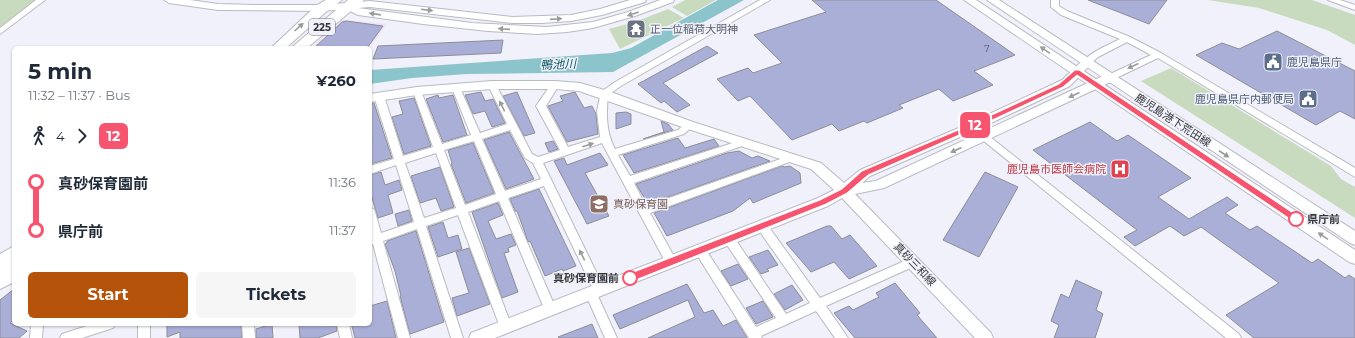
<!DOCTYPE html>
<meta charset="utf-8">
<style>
body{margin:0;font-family:Montserrat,"Noto Sans JP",sans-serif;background:#f6f6f7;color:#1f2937;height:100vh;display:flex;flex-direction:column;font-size:15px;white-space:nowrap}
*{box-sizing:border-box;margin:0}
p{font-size:13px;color:#747a83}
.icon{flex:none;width:22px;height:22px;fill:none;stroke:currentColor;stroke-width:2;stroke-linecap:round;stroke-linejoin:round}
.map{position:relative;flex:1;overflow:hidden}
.sheet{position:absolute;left:12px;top:46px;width:360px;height:280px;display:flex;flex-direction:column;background:#fff;border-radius:6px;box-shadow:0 1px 3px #0004}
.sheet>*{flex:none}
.badge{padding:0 8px;border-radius:6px;font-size:14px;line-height:26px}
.map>.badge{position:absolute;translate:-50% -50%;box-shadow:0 0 0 2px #fff}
.legs{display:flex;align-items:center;gap:6px;height:44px;padding:0 16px;font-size:13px}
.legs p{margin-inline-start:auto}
.summary{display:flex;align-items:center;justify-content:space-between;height:68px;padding:0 16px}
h1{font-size:22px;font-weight:700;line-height:30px}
.primary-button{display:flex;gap:8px;margin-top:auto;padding:8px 16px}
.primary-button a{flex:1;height:46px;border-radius:6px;background:#b45309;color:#fff;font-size:16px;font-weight:700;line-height:46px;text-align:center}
.primary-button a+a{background:#f6f6f7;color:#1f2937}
ul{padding:0 16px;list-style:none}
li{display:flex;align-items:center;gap:14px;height:48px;font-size:15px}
li i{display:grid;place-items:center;width:6px;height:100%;margin:0 5px;background:currentColor}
li i::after{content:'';width:10px;height:10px;margin:-5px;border:3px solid;border-radius:50%;background:#fff}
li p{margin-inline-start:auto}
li:first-child i{background:linear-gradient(#0000 50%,currentColor 0)}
li:last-child i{background:linear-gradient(currentColor 50%,#0000 0)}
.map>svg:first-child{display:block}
</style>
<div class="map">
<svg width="1355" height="338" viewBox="0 0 1355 338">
<rect width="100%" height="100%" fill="#f0f1fa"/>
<path fill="#f0e2f5" d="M347 20 387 24 370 47 354 45 330 48 314 45 340 21Z"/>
<path fill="#c9dbbe" d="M0 0H36L0 27Z
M685 0H716L687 16 672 7Z
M1208 0H1312L1355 15V45L1327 30 1259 8Z
M668 9 684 18 620 49 609 29 635 22Z
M1171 68 1331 166 1341 179 1355 187V218L1141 81Z"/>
<path fill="#8cc4cb" d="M718 0H744L613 72 467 74 412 78 370 84V70L612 53 631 48Z"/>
<path fill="#aaafd8" stroke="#8c8d95" d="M812 0H936L1015 55 974 71 993 85 953 101 939 89 899 105 903 108 867 123 864 121 839 131 832 124 792 140 750 96 738 101 717 79 748 68 753 73 782 63 754 35 826 12Z
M1088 0H1167L1149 24Z
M346 21 383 26 367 48H314L342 22Z
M1277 31 1355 71V119L1340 111 1316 125 1196 55 1222 43 1239 49Z
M503 40 501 53 373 59 378 46Z
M707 46 718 53 663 83 690 105 677 112 664 101 661 103 638 84Z
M481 92 485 101 493 99 505 123 492 127 485 111 473 114 465 95Z
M517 92 535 133 524 136 503 96Z
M575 92 584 108 592 106 596 114 598 134 567 142 548 106 563 101 560 96Z
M438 95 439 98 453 95 467 135 443 142 426 99Z
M414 98 431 146 404 154 392 117 403 114 399 101Z
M370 103H374L392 158 370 164V142H372L370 131Z
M626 112 631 114V124L616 129V113Z
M661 121 668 124 673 130 643 139 664 132Z
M1090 122 1117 141 1128 135 1191 178 1158 197 1189 219 1227 197 1238 205 1225 213 1250 230 1257 226 1312 263 1318 259 1345 278 1349 275 1355 279V338H1254L1226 315 1279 283 1201 227 1184 236 1170 226 1135 246 1124 237 1137 230 1033 150Z
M509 132 534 179 506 189 484 140Z
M678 138 685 148 714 139 719 146 634 173 623 155Z
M553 141 558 149 549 152 545 143Z
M473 143 494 193 466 203 451 164 452 163 448 150Z
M739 151 752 158 758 156 770 161 648 204 636 184 727 153Z
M600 153 608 165 585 173 609 216 587 224 554 161 564 158 567 165Z
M782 166 785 167 790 166 800 173 801 183 753 203 750 198 733 211 667 236 654 213Z
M440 167 454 207 441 211 436 198 420 203 411 176Z
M381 172 385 185 399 180 402 190 388 195 393 213 378 218 370 191V175Z
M985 172 1018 187 979 257 943 240Z
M539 189 576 266 563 271 562 269 545 276 530 241 528 242 524 230 517 211H515L510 199Z
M498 203 503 215 488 221 496 239 511 234 516 245 508 248 509 252 504 253 518 292 502 298 472 212Z
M409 210 412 221 398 226 395 214Z
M443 222 448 238 458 235 462 249 438 257 428 227Z
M827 226H831L842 239 850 235 877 266 849 279 834 262 811 272 786 243Z
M416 231 444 322 410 334 400 296H401L395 271 385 244 387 243V241Z
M469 248 490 304 457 316 452 298 469 293 456 252Z
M768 250 778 265 767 269 769 271 761 274 749 257Z
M738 264 748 279 731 286 721 271Z
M1076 280 1102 292 1096 310 1103 314 1095 338H1054L1059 325 1051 321 1061 294 1069 298Z
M895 283 920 313 917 315 937 338H855L834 313 849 306 853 310 879 297 876 293Z
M687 284 704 313 713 310 723 326 736 320 747 338H648L695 317 688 300 620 329 613 315Z
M792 285 803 300 785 310 774 294Z
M14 289V320L10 323 27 331 19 338H0V300Z
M387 301 396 338H355L352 326H351V324H370V306Z
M763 301 773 317 756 324 746 308Z
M167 324H241L242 338H180V332L167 337Z
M272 324 273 338H256V329Z
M299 324H336L337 331 318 338H300Z
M592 324 598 338H559L558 337Z"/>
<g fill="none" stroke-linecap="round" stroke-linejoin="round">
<defs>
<path id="minor" d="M36 0H45L0 34V28Z
M760 0H770L621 86 608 95C606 114 606 132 615 149L678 130 686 123H692L694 125 684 134 618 155 630 176 742 140 747 143 745 145 634 183 646 206 789 156 792 155 797 158 795 160 650 213 677 262 675 265 671 267 667 265 602 143 543 163 605 290 603 293 597 294 617 338H605L585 293 587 290 593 289 544 186 508 198 556 309 554 313 550 314 546 313 499 201 468 212 512 327 510 331 506 332 502 331 500 327 458 215 426 226 463 338H451L417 229 383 241 410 338H398L373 244 370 245V208L374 209 375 212 381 233 414 222 396 165 370 174V166L394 159 374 96 376 94 379 93 384 96 403 156 433 147 413 91 414 89H420L421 91 442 144 471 135 452 88 453 86 456 85 460 88 480 133 507 124 488 85 489 83H495L532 154 538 157 560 150 536 106 552 83H558L559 85 546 106 568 147 600 137 597 111 601 92 615 82ZM510 130 525 158 533 163 541 179 505 191 482 139ZM474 141 496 194 465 205 444 150ZM436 153 456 208 424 218 405 163Z
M1051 0H1059V6L1067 11 1130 37 1161 53 1355 168V177L1158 58 1112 80H1106L1105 78 1106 76 1151 55 1127 42 1098 57 1089 65H1083L1082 63C1091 51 1107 46 1120 39L1061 15 1051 7Z
M1328 0H1340L1355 5V10Z
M972 124 975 125 1239 334 1241 338H1226L969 129 967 127Z
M762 222 766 223 820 298 909 259 913 257 917 259 919 262 917 265 826 306 848 338H835L816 311 761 336 762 338H749L694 250 696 247 700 246 704 247 756 327 776 318 725 242 724 239 725 236 729 235 733 236 786 314 810 303 758 229 757 226 758 223Z
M31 324H43L42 338H30Z
M93 324H115L113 328 82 338H60L62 334Z
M138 324H150V338H138Z
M242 324H254L255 338H243Z
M337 324H349L352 338H340Z"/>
<path id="tertiary" d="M164 0H190L218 4 256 5H322L370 1 512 17 571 15 600 9 630 0H646L645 2 602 15 571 21 541 23H512L370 7 358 8 472 23 547 27 593 22 628 12 660 0H674L673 2 635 16 593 28 567 32 537 34 488 31 423 24 358 15 346 9 322 11 218 10 169 3Z
M1086 60 1090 61 1092 63 1070 86 976 130 870 176 862 183 876 181 1105 75H1113L1115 78 1113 81 884 188 855 194 991 333 993 338H975L842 198 828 206 495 338H469L471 333 818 198 834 190 811 169 685 128 579 91 555 89H492L417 95 370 102V94L417 87 492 81H555L580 83 608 91 693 122 821 163 844 183 860 170 968 124 1062 80 1082 61Z"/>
<path id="secondary" d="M964 0H976L1355 250V264L1349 262Z
M987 0H999L1355 231V245L1350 243Z"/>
<path id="trunk" d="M326 0H342L327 11 286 48H271L317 5Z
M348 0H364L307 48H291Z
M14 246V282L0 289V254Z"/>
</defs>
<use href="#minor" stroke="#b9bac2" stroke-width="2"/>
<use href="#tertiary" stroke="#b9bac2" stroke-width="2"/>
<use href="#secondary" stroke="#b9bac2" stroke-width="2"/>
<use href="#trunk" stroke="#b9bac2" stroke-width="2"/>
<use href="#minor" fill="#fff" fill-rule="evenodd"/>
<use href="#tertiary" fill="#fff" fill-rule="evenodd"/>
<use href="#secondary" fill="#fff" fill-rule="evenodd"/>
<use href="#trunk" fill="#fff" fill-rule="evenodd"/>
</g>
<defs><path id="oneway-solid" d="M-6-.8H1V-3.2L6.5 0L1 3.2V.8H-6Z"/></defs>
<g fill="#9a9b9c">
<use href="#oneway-solid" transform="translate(427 10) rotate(7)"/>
<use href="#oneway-solid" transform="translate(375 14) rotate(-172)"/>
<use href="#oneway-solid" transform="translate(633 14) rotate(161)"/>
<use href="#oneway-solid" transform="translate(556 19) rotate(-4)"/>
<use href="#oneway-solid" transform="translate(299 27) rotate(-42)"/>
<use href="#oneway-solid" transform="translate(504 29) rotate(-176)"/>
<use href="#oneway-solid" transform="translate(1045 50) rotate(-146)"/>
<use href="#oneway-solid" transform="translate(1133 66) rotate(155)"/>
<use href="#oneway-solid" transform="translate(1074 95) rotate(155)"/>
<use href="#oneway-solid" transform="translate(502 106) rotate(-116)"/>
<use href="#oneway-solid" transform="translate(588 145) rotate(-18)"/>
<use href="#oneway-solid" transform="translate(956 150) rotate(156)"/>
<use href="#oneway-solid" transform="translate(1224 154) rotate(33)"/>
<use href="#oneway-solid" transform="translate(1323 236) rotate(-146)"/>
<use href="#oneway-solid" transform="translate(582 255) rotate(-116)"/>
</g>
<path fill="#f7546f" stroke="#fff" d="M1075 70H1079L1299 217 1301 219 1299 221H1293L1077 75 1063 87 975 128 868 175 847 193 826 204 633 281H626L625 278 626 275 820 200 842 189 862 171 970 125 1059 84Z"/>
<defs>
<symbol id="temple-square" viewBox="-11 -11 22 22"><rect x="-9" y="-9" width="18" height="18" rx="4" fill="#6b7280" stroke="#f0f1fa"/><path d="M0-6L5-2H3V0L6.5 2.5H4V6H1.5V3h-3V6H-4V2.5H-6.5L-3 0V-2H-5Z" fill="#fff"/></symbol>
<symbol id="civic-square" viewBox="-11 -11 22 22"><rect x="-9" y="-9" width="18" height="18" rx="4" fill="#5c6f8a" stroke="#f0f1fa"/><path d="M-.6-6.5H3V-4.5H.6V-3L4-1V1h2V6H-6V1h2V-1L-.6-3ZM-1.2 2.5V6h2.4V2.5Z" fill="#fff"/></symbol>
<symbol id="hospital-square" viewBox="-11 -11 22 22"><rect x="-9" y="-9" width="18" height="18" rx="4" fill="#e0444e" stroke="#f0f1fa"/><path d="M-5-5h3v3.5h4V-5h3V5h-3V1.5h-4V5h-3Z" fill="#fff"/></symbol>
<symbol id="school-square" viewBox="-11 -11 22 22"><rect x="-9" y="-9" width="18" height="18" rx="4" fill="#8d6e63" stroke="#f0f1fa"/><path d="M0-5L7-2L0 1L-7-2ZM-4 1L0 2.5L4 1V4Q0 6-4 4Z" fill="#fff"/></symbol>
</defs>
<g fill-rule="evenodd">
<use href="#temple-square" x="625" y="18" width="22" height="22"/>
<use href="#civic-square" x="1262" y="51" width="22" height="22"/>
<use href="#civic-square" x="1297" y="88" width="22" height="22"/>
<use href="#hospital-square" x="1109" y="158" width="22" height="22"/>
<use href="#school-square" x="588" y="193" width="22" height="22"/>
</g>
<g fill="#fff" stroke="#f7546f" stroke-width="2">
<circle cx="1296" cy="219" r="7"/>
<circle cx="630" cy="278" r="7"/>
</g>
<g text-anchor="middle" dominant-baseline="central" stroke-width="3" stroke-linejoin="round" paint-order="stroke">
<g font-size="9" fill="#535562">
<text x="987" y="48">7</text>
</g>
<rect fill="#f0f1fa" stroke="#6e6f74" stroke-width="1" x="309" y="19" width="26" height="16" rx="3"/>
<g font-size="10" font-weight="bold" fill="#36373a">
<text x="322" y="27">225</text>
</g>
<g font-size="11" fill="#5b616d" stroke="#f0f1fa" text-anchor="start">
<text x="650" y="29">正一位稲荷大明神</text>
</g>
<g font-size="11" fill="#4e5e75" stroke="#f0f1fa" text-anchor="start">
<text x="1287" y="62">鹿児島県庁</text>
<text x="1294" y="99" text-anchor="end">鹿児島県庁内郵便局</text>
</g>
<g font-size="11" fill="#36373a" stroke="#f0f1fa">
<text transform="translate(1173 120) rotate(33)">鹿児島港下荒田線</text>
<text transform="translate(915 264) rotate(46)">真砂三和線</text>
</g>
<g font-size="11" fill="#be3a42" stroke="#f0f1fa" text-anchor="end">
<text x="1106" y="169">鹿児島市医師会病院</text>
</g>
<g font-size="11" fill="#785e54" stroke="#f0f1fa" text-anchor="start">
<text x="613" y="204">真砂保育園</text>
</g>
<g font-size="11" font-weight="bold" fill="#36373a" stroke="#f0f1fa" text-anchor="start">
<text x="1307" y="219">県庁前</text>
<text x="619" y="278" text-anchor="end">真砂保育園前</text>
</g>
<g font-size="12" font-style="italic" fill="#045961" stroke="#f0f1fa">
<text transform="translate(558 64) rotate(-2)">鴨池川</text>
</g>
</g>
</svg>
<b class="badge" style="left:975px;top:125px;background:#f7546f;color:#fff">12</b>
<section class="sheet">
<div class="summary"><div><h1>5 min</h1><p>11:32 – 11:37 · Bus</p></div><b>¥260</b></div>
<div class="legs"><svg class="icon" aria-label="walk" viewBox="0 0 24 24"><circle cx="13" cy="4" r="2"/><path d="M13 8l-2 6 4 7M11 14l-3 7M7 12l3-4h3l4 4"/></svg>4<svg class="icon" aria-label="forward" viewBox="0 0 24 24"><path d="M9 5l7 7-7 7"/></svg><b class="badge" style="background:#f7546f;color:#fff">12</b></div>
<ul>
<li><i style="color:#f7546f"></i><b>真砂保育園前</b><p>11:36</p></li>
<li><i style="color:#f7546f"></i><b>県庁前</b><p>11:37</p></li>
</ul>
<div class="primary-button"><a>Start</a><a>Tickets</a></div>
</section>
</div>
